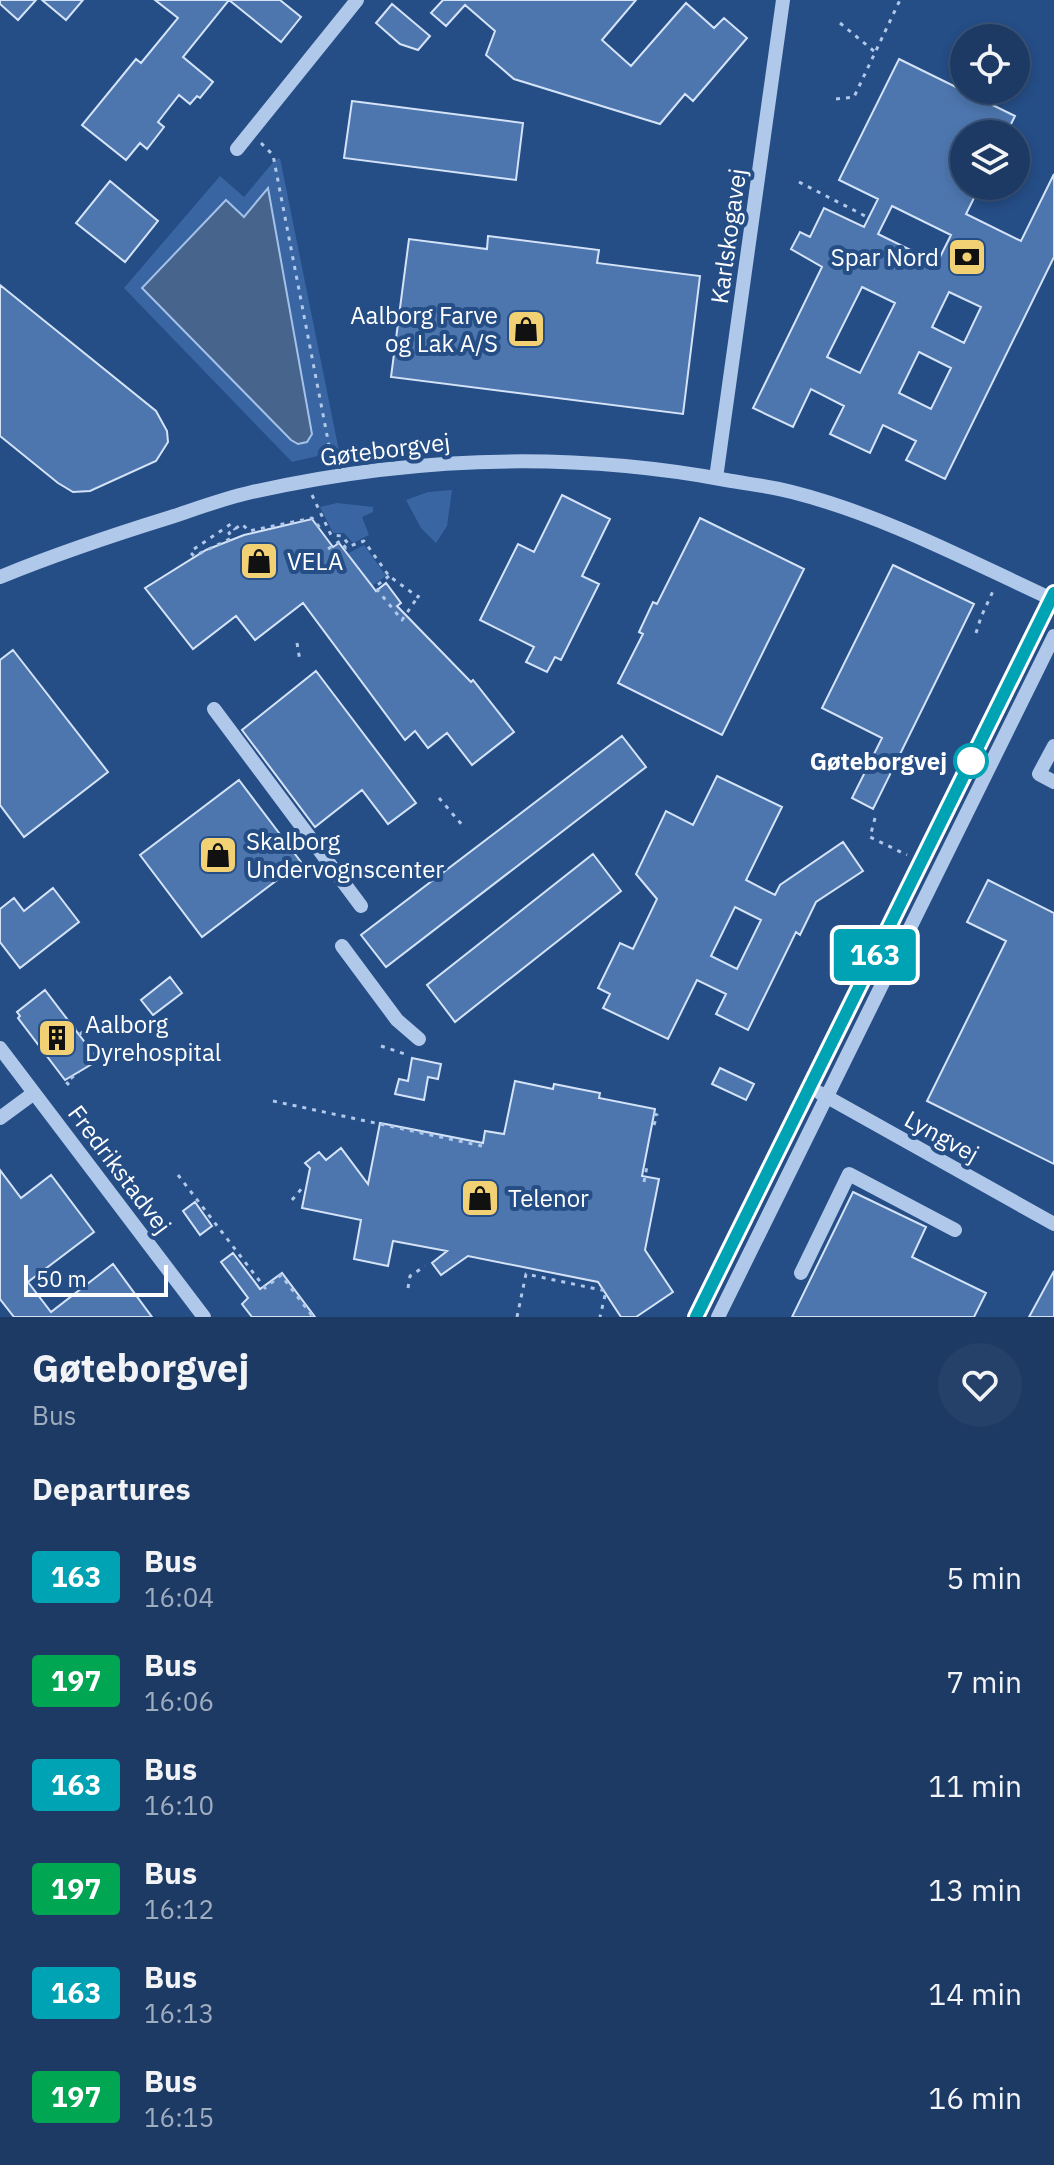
<!DOCTYPE html>
<meta charset="utf-8">
<style>
body{margin:0;font-family:"IBM Plex Sans",sans-serif;background:#25416a;color:#f1f3f6;height:100vh;display:flex;flex-direction:column;font-size:30px;white-space:nowrap}
*{box-sizing:border-box;margin:0}
p{font-size:26px;color:#a0adbf}
.icon{flex:none;width:44px;height:44px;fill:none;stroke:currentColor;stroke-width:2;stroke-linecap:round;stroke-linejoin:round}
.map{position:relative;height:1317px;overflow:hidden}
.side{display:flex;flex-direction:column;background:#1c3a64;flex:1}
.side>*{flex:none}
.badge{padding:0 16px;border-radius:6px;font-size:28px;line-height:52px}
.buttons{position:absolute;left:950px;top:24px;display:grid;gap:16px}
.buttons a{display:grid;place-items:center;width:80px;height:80px;border-radius:50%;background:#1c3a64;box-shadow:0 4px 12px #0003,0 0 0 2px #3a5478;font-size:40px}
.scale{position:absolute;left:24px;bottom:20px;width:144px;box-sizing:border-box;padding-left:8px;border:4px solid #fff;border-top:0;font-size:22px;line-height:28px;white-space:nowrap;color:#fff;-webkit-text-stroke:6px #254d86;paint-order:stroke}
.map>.badge{position:absolute;translate:-50% -50%;box-shadow:0 0 0 4px #fff}
h2{padding:0 32px;font-size:30px;line-height:72px}
.round{display:grid;place-items:center;flex:none;width:84px;height:84px;border-radius:42px;background:#25416a}
.headline{display:flex;align-items:center;justify-content:space-between;height:136px;padding:0 32px}
h1{font-size:38px;font-weight:800;line-height:60px}
ul{padding:0;list-style:none}
li{display:flex;align-items:center;gap:24px;height:104px;padding:0 32px}
li div{flex:1}
li b{display:block;font-size:30px}
li em{font-style:normal}
li .badge{min-width:88px;font-weight:700;text-align:center}
.map>svg:first-child{display:block}
</style>
<div class="map">
<svg width="1054" height="1317" viewBox="0 0 1054 1317">
<rect width="100%" height="100%" fill="#254d86"/>
<path fill="#3966a3" d="M280 158 339 451 292 462 124 288 220 176 244 197 275 160Z
M452 490 447 526 436 543 421 528 406 500 428 492Z
M337 503 373 507V512L362 517 369 535 353 543 344 533H333L320 507Z
M364 545 386 576 372 586 347 554Z"/>
<path fill="#47648d" stroke="#a4c2e9" stroke-width="2" d="M268 188 312 434 307 442 298 444 291 440 142 288 226 200 244 217Z"/>
<path fill="#4d76ae" stroke="#d4e3f7" stroke-width="2" fill-rule="evenodd" d="M0 0H36L18 20 0 4Z
M42 0H83L66 20Z
M155 0H229L183 57 213 82 200 98 197 96 190 104 179 95 158 122 164 127 147 149 140 143 126 160 82 125 136 59 141 63 178 18Z
M229 0H280L301 17 281 42Z
M443 0H636L602 40 631 66 686 3 714 28 724 18 747 38 693 101 685 94 660 124 514 79 486 55 495 31 465 5 446 26 431 13Z
M392 4 430 36 418 50 400 44 376 23Z
M899 59 1015 116 1006 134H964V186H980L966 214 1021 241 1054 174V257L945 479 906 460 916 441 883 425 870 453 830 434 844 406 811 389 793 427 753 408 822 267 791 249 800 232 810 237 824 208 864 227 878 199 839 180ZM892 206 951 235 937 263 878 234ZM862 287 895 303 860 373 827 357ZM949 292 981 307 964 343 932 327ZM919 352 951 368 931 409 899 393Z
M352 101 523 123 516 180 344 158Z
M110 181 158 221 125 262 76 223Z
M488 236 599 250 597 263 700 276 683 414 391 377 409 239 487 249Z
M0 285 156 411 167 431 168 442 156 461 90 491 73 492 58 483 0 436Z
M562 495 610 519 582 576 599 584 561 660 555 657 547 672 526 662 534 647 480 620 518 544 534 552Z
M700 518 804 569 722 735 618 683 643 634 639 632 653 602 657 604Z
M312 519 333 547 339 543 376 591 386 583 401 603 397 606 471 682 473 680 514 732 472 765 447 733 428 748 415 731 405 740 303 603 255 640 236 616 193 649 145 588 206 550 244 535Z
M893 565 974 604 873 809 852 798 882 738 822 708Z
M13 650 108 772 24 837 0 805V660Z
M316 671 416 803 388 824 362 790 315 827 242 730Z
M622 736 646 767 386 967 361 935Z
M717 776 782 807 746 880 775 895 780 885 843 842 863 871 816 902 800 935 796 932 748 1030 716 1014 726 994 697 980 668 1039 603 1008 610 994 598 988 620 943 633 949 657 899 636 874 666 811 693 825ZM735 907 761 920 737 969 711 956Z
M239 780 301 862 202 937 140 855Z
M593 854 621 891 455 1022 427 985Z
M988 880 1054 913V1164L927 1101 1006 941 967 922Z
M53 888 79 922 20 968 0 942V909L14 898 24 911Z
M170 977 182 993 153 1015 141 1000Z
M45 990 96 1057 97 1061 65 1080 18 1018 20 1016 17 1012Z
M412 1058 441 1064 438 1079 428 1077 424 1100 395 1094 399 1079 408 1081Z
M720 1068 754 1084 746 1100 712 1084Z
M515 1081 553 1089 554 1084 579 1089 600 1093 599 1098 655 1109 642 1176 659 1179 645 1250 673 1292 636 1317H621L598 1282 468 1256 441 1275 432 1263 447 1251 393 1241 388 1266 354 1259 361 1220 302 1208 310 1168 305 1163 319 1152 326 1160 341 1148 368 1184 380 1123 483 1143 485 1131 504 1134Z
M0 1170 21 1198 51 1175 94 1232 28 1282 51 1312 113 1264 152 1317H14L0 1299Z
M853 1192 926 1227 912 1257 986 1293 974 1317H792Z
M195 1202 212 1226 200 1235 183 1211Z
M233 1253 260 1289 282 1273 315 1317H252L242 1304 248 1298 221 1262Z
M1054 1271V1317H1029Z"/>
<g fill="none" stroke-linecap="round" stroke-linejoin="round">
<path stroke="#b0c8e9" stroke-width="3" stroke-dasharray="4 6" stroke-linecap="butt" d="M840 23 875 52
M836 99 854 97 900 0
M261 143 273 155 332 461
M799 182 869 218
M312 495 331 535 342 536 350 546 364 541 389 576 418 597 421 591
M194 549 231 524 235 530
M328 549 340 541 346 548 350 546
M191 553 194 556 232 538 229 533 242 524 249 531 312 518 321 529
M389 576 375 587 402 620 417 598
M976 633 981 617 994 589
M297 643 300 661
M439 798 463 826
M875 818 870 837 907 855
M66 1019 80 1034 85 1030
M381 1046 405 1054
M69 1085 66 1082 79 1072
M273 1101 482 1146
M654 1125 657 1115 654 1114
M178 1175 265 1288 281 1275 313 1317
M644 1182 647 1166
M292 1200 303 1187 306 1188
M408 1288 410 1276 425 1266
M517 1317 526 1274 606 1291 600 1317"/>
<path stroke="#b0c8e9" stroke-width="14" d="M237 149 357 0
M716 478 783 0
M0 577C56 554 113 535 171 517 198 508 225 498 252 492 408 457 569 451 726 480 748 484 770 486 792 492 883 515 969 561 1054 600
M214 709 361 906
M1054 746 1039 774 1054 782
M342 946 397 1020 419 1039
M0 1048 204 1317
M820 1093 1054 1224
M0 1118 34 1093
M801 1273 849 1174 955 1230
M696 1317 1054 593
M718 1317 1054 636"/>
</g>
<g fill="none" stroke-linecap="round" stroke-linejoin="round">
<defs>
<path id="line" d="M696 1317 1054 593"/>
</defs>
<use href="#line" stroke="#fff" stroke-width="18"/>
<use href="#line" stroke="#00a3b4" stroke-width="12"/>
</g>
<defs>
<symbol id="bank-square" viewBox="-11 -11 22 22"><rect x="-9" y="-9" width="18" height="18" rx="4" fill="#f2d174" stroke="#254d86"/><path d="M-6-4H6V4H-6ZM0-2.3a2.3 2.3 0 1 0 0 4.6a2.3 2.3 0 1 0 0-4.6Z" fill="#111"/></symbol>
<symbol id="shop-square" viewBox="-11 -11 22 22"><rect x="-9" y="-9" width="18" height="18" rx="4" fill="#f2d174" stroke="#254d86"/><path d="M-5-2.5h2.3a2.7 3.5 0 0 1 5.4 0H5L5.5 6h-11ZM-1.5-2.5h3a1.5 2.3 0 0 0-3 0Z" fill="#111"/></symbol>
<symbol id="building-square" viewBox="-11 -11 22 22"><rect x="-9" y="-9" width="18" height="18" rx="4" fill="#f2d174" stroke="#254d86"/><path d="M-4-6H4V6H1V3H-1V6H-4ZM-2.5-4.3h1.7v1.8h-1.7ZM.8-4.3h1.7v1.8H.8ZM-2.5-1h1.7V.8h-1.7ZM.8-1h1.7V.8H.8Z" fill="#111"/></symbol>
</defs>
<g fill-rule="evenodd">
<use href="#bank-square" x="945" y="235" width="44" height="44"/>
<use href="#shop-square" x="504" y="307" width="44" height="44"/>
<use href="#shop-square" x="237" y="539" width="44" height="44"/>
<use href="#shop-square" x="196" y="833" width="44" height="44"/>
<use href="#building-square" x="35" y="1016" width="44" height="44"/>
<use href="#shop-square" x="458" y="1176" width="44" height="44"/>
</g>
<circle fill="#fff" stroke="#00a3b4" stroke-width="4" cx="971" cy="761" r="16"/>
<g text-anchor="middle" dominant-baseline="central" stroke-width="8" stroke-linejoin="round" paint-order="stroke">
<g font-size="24" fill="#fff" stroke="#254d86">
<text transform="translate(728 236) rotate(-82)">Karlskogavej</text>
<text transform="translate(385 449) rotate(-7)">Gøteborgvej</text>
<text transform="translate(942 1136) rotate(29)">Lyngvej</text>
<text transform="translate(120 1169) rotate(53)">Fredrikstadvej</text>
</g>
<g font-size="24" fill="#fff" stroke="#254d86" text-anchor="start">
<text x="939" y="257" text-anchor="end">Spar Nord</text>
<text x="498" y="315" text-anchor="end">Aalborg Farve<tspan x="498" dy="28">og Lak A/S</tspan></text>
<text x="287" y="561">VELA</text>
<text x="246" y="841">Skalborg<tspan x="246" dy="28">Undervognscenter</tspan></text>
<text x="85" y="1024">Aalborg<tspan x="85" dy="28">Dyrehospital</tspan></text>
<text x="508" y="1198">Telenor</text>
</g>
<g font-size="24" font-weight="bold" fill="#fff" stroke="#254d86" text-anchor="end">
<text x="947" y="761">Gøteborgvej</text>
</g>
</g>
</svg>
<div class="buttons">
<a><svg class="icon" aria-label="locate" viewBox="0 0 24 24"><circle cx="12" cy="12" r="6"/><path d="M12 2v4M12 18v4M2 12h4M18 12h4"/></svg></a>
<a><svg class="icon" aria-label="layers" viewBox="0 0 24 24"><path d="M12 4l9 5-9 5-9-5zM3 14l9 5 9-5"/></svg></a>
</div>
<div class="scale">50 m</div>
<b class="badge" style="left:875px;top:955px;background:#00a3b4;color:#fff">163</b>
</div>
<section class="side">
<div class="headline"><div><h1>Gøteborgvej</h1><p>Bus</p></div><a class="round"><svg class="icon" aria-label="heart" viewBox="0 0 24 24"><path d="M12 20l-8-8c-3-5 5-10 8-4 3-6 11-1 8 4z"/></svg></a></div>
<h2>Departures</h2>
<ul>
<li><span class="badge" style="background:#00a3b4;color:#fff">163</span><div><b>Bus</b><p>16:04</p></div><em>5 min</em></li>
<li><span class="badge" style="background:#00a651;color:#fff">197</span><div><b>Bus</b><p>16:06</p></div><em>7 min</em></li>
<li><span class="badge" style="background:#00a3b4;color:#fff">163</span><div><b>Bus</b><p>16:10</p></div><em>11 min</em></li>
<li><span class="badge" style="background:#00a651;color:#fff">197</span><div><b>Bus</b><p>16:12</p></div><em>13 min</em></li>
<li><span class="badge" style="background:#00a3b4;color:#fff">163</span><div><b>Bus</b><p>16:13</p></div><em>14 min</em></li>
<li><span class="badge" style="background:#00a651;color:#fff">197</span><div><b>Bus</b><p>16:15</p></div><em>16 min</em></li>
</ul>
</section>
